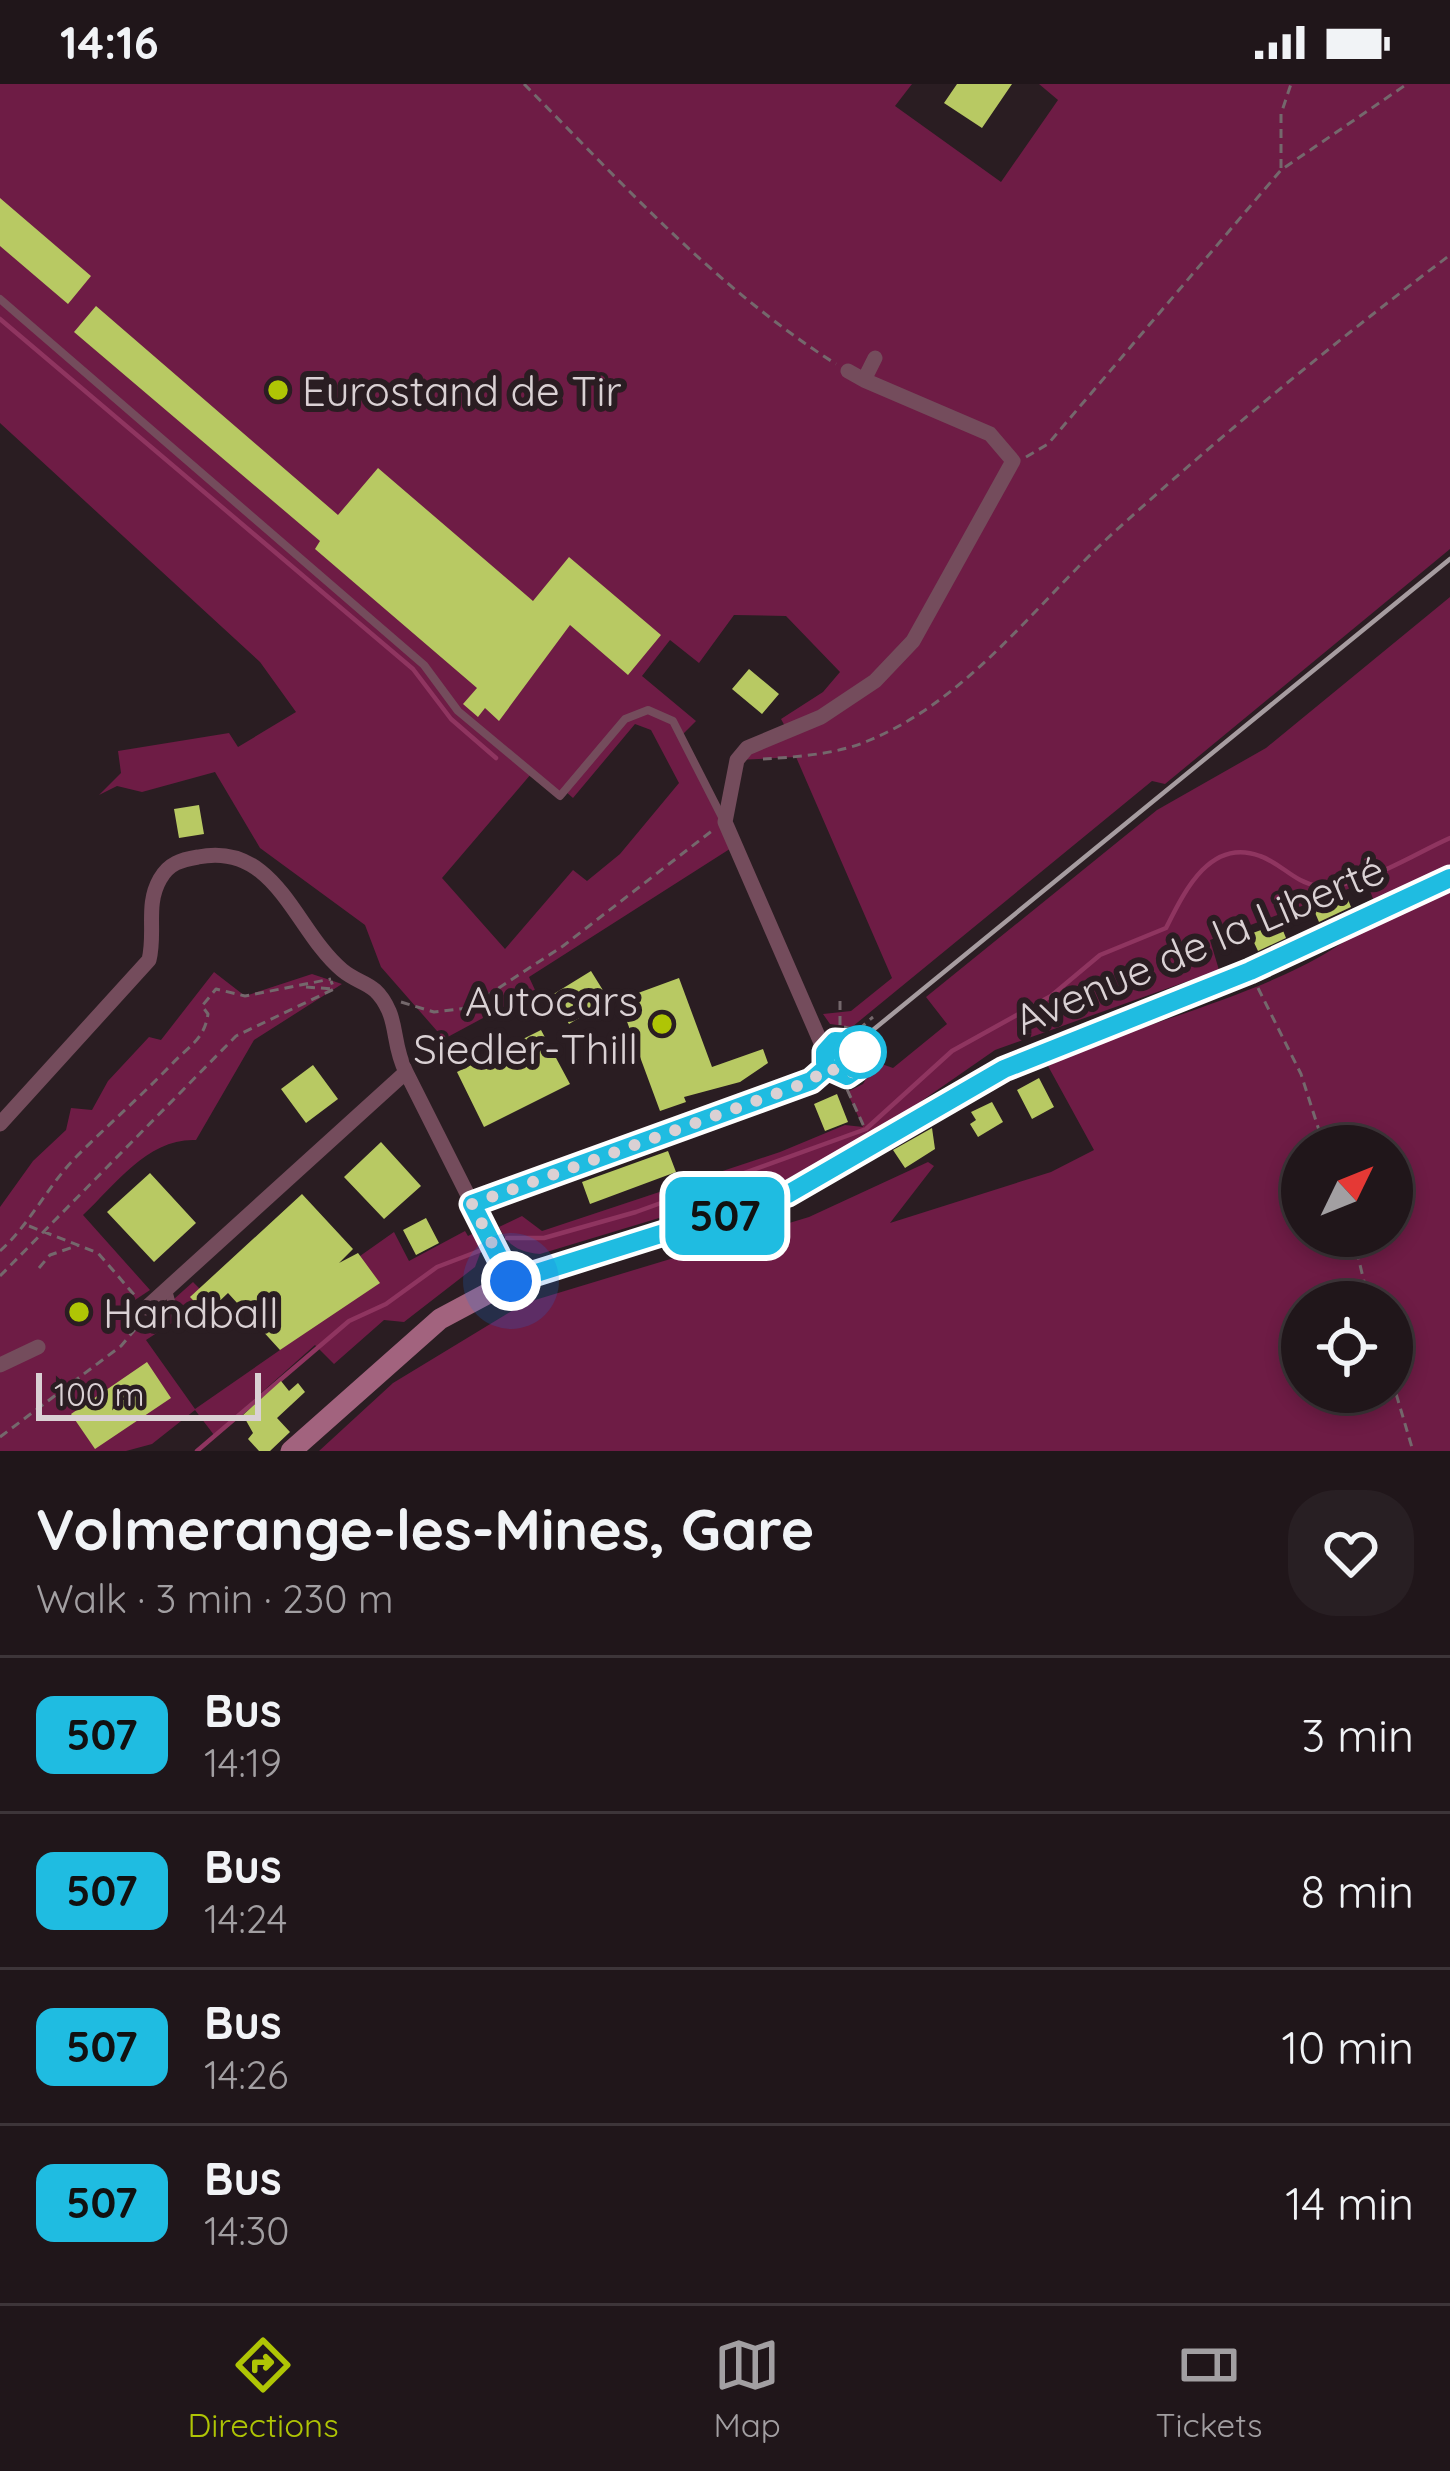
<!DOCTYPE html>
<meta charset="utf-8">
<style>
body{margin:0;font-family:Quicksand,sans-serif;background:#281f23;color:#f1f3f6;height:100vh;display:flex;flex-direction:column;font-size:45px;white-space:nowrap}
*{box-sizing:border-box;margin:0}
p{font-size:39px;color:#a29fa2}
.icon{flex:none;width:66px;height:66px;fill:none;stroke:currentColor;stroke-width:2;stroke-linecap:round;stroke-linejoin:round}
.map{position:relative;height:1367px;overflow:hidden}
.drawer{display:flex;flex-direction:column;background:#20161a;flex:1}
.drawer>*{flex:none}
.badge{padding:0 24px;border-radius:18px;font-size:42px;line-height:78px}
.needle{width:78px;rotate:47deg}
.tools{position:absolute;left:1281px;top:1041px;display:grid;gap:24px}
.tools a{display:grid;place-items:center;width:132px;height:132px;border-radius:50%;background:#20161a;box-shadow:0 6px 18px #0003,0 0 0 3px #3d3539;font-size:60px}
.scale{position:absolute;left:36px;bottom:30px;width:225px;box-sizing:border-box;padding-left:12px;border:6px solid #dad1d4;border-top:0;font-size:33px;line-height:42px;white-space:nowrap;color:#dad1d4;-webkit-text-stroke:9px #2a1d22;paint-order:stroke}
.you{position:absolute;width:60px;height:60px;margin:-30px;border:9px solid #fff;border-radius:50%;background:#1a73e8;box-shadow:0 0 0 18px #1a73e833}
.map>.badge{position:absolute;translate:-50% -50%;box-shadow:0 0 0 6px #fff}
.round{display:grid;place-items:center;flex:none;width:126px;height:126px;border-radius:48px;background:#281f23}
.headline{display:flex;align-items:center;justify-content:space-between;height:204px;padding:0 36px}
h1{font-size:57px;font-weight:700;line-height:90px}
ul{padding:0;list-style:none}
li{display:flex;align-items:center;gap:36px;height:156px;padding:0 36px;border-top:3px solid #3d3539}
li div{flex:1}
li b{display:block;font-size:45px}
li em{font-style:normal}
li .badge{min-width:132px;font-weight:700;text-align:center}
.status{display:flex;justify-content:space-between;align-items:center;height:84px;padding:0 60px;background:#20161a;direction:ltr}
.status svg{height:33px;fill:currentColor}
.tab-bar{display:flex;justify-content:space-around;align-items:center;height:168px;border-top:3px solid #3d3539;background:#20161a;font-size:33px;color:#a29fa2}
.tab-bar a{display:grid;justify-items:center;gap:6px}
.tab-bar .active{color:#afc505}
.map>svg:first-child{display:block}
</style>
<div class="status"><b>14:16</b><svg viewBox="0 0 49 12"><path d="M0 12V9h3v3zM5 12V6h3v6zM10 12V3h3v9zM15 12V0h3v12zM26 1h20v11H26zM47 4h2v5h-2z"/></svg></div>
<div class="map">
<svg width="1450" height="1367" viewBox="0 0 1450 1367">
<rect width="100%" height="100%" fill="#2a1d22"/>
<path fill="#6e1c45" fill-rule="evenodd" d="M0 0H912L895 22 1001 98 1058 16 1039 0H1450V465L1165 700 1152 697 852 943 830 940 823 930 851 927 892 894 796 673 737 676 787 646 781 635 823 608 840 588 786 532 734 531 699 579 670 556 642 592 696 637 681 652 736 761 529 893 535 906 444 955 381 883 365 841 260 764 215 688 142 708 117 702 99 711 121 689 118 667 229 649 238 663 296 628 260 578 0 339ZM635 640 651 646 679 699 620 770 587 797 573 786 505 865 442 794 531 690 560 712 565 707 573 714Z
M1450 513V1367H319L393 1299 525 1219 809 1133 928 1078 934 1082 890 1139 1051 1088 1094 1066 1048 982C1145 933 1307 905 1378 829L1367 798 1210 856 1219 886 995 966 884 1043 785 1096 540 1170C519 1168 508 1162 499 1143L522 1132 542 1147 780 1068 845 1041 863 1043 847 1008 863 1000 876 978 893 984 947 940 926 913 1157 726 1266 664ZM1302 1062H1392V1152H1302ZM1302 1218H1392V1308H1302Z
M214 888 245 912 312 890 342 900 254 956 196 1056C148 1054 116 1100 83 1131L150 1206 129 1220 146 1240 193 1198 200 1205 198 1222 146 1256 195 1325 280 1266 360 1172 394 1148 409 1177 465 1147 468 1152 476 1148 481 1167 475 1183 404 1238 384 1236 334 1280 315 1261 214 1351 195 1326 152 1360 126 1367H0V1123L33 1077 66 1046 71 1024 92 1026 108 997 149 953 161 956Z"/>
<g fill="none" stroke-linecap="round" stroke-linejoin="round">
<path stroke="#8f3560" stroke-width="4.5" d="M0 235 413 585 451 635 496 674
M507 1154H544L636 1128 866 1045 952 967 1051 912 1100 871 1166 844C1184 808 1210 753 1260 772 1281 779 1295 799 1318 802 1360 806 1413 770 1450 754
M197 1367 349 1237 386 1220 437 1183 479 1167"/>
</g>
<path fill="#b8c963" d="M957 0H1012L982 44 944 19Z
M0 114 91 192 68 220 0 162Z
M96 222 338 431 378 384 533 517 569 473 661 551 628 591 570 541 499 637 485 624 478 633 463 620 477 604 315 465 320 457 74 248Z
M749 585 779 610 762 630 732 605Z
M199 721 204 750 179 754 174 725Z
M1347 813 1351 823 1319 838 1313 824Z
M1280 839 1286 854 1258 867 1250 850Z
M591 887 609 916 569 940 552 911Z
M679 894 712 983 763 965 768 979 740 998 684 1013 686 1018 660 1027 619 916Z
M541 946 570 1000 484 1043 457 988Z
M313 981 338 1015 306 1039 281 1005Z
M1039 994 1054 1023 1032 1035 1017 1006Z
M837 1010 848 1038 825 1047 814 1020Z
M992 1018 1003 1038 978 1053 970 1040 976 1036 971 1028Z
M932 1044 935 1065 905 1084 893 1066Z
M381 1058 421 1102 384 1135 344 1093Z
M668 1067 676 1088 590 1120 582 1098Z
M150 1089 196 1139 154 1178 107 1128Z
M302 1110 353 1165 339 1179 358 1169 380 1199 280 1266 228 1209 206 1230 190 1213Z
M426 1134 439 1159 416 1171 403 1146Z
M147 1278 171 1314 95 1365 71 1330Z
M281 1297 289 1307 298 1299 305 1308 277 1334 290 1348 270 1367H259L248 1355 253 1349 243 1331Z"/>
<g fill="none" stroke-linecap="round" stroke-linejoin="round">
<path stroke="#74686c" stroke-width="3" stroke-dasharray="9 6" stroke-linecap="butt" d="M524 0C623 100 716 204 836 280
M1281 84V30L1291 0
M1026 373 1048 360 1281 86 1407 0
M763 675C797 673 839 670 870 656 970 614 1035 521 1112 450 1220 352 1333 259 1450 171
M306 903 333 905
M1258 904 1301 990 1324 1062
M401 918 434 928 468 924 563 862 713 746
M844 943 858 946 873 933
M840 956V911
M841 992 865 1045
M29 1142 98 1169 137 1214
M1353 1152 1369 1218
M0 1167C31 1139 48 1101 77 1072 108 1041 140 1013 171 981 188 962 204 957 208 930L202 922 216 905 245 912 331 895
M39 1184 50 1171 79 1161
M0 1192 236 952 334 905 331 897
M1392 1296 1413 1367
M0 1353 121 1262 142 1237"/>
<path stroke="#744c5c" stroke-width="8" d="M0 215 424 581 458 627 560 712 625 635 648 626 673 637 724 737
M168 1206 177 1238"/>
<path stroke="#744c5c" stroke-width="15" d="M848 287 864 296
M825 974a18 18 0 1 1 36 0a18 18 0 1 1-36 0Z
M825 968 725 738 737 676 747 664 821 633 875 597 913 557 1013 377 990 350 864 296 875 274
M0 1040 149 876C156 848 145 821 160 795 169 779 181 776 198 773 276 757 295 847 342 886 361 902 375 896 389 927 397 946 394 964 406 988
M472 1120 811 997 827 983
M146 1224 406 988 511 1197
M0 1281 38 1263"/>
<path stroke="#a2637e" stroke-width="21" d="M291 1367 440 1235 511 1197 788 1110 1004 985 1250 887 1450 794"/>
<path stroke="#a69ca0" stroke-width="4.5" d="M868 950 1450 475"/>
</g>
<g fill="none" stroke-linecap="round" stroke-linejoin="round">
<defs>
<path id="line" d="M825 979V968L835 957 852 958 860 968 857 985 847 992 827 983 811 997 472 1120 511 1197 788 1110 1004 985 1250 887 1450 794"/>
</defs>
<use href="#line" stroke="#fff" stroke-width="27"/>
<use href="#line" stroke="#1fbce1" stroke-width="18"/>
<path stroke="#dad1d4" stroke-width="12" stroke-dasharray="0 21.6" d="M511 1197 472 1120 811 997 827 983 847 992 857 985 860 968"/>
</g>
<g fill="#afc505" stroke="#2a1d22" stroke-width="4.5">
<circle cx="278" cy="306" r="12"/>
<circle cx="662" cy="940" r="12"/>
<circle cx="79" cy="1228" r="12"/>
</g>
<circle fill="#fff" stroke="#1fbce1" stroke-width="6" cx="860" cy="968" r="24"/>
<g text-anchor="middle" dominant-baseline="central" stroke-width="12" stroke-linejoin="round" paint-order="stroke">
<g font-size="42" fill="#dad1d4" stroke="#2a1d22" text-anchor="start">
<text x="302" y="306">Eurostand de Tir</text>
<text x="638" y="916" text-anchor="end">Autocars<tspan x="638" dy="48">Siedler-Thill</tspan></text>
<text x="103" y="1228">Handball</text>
</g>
<g font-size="42" fill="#dad1d4" stroke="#2a1d22">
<text transform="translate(1199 860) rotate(-23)">Avenue de la Liberté</text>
</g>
</g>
</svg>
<div class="tools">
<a><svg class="needle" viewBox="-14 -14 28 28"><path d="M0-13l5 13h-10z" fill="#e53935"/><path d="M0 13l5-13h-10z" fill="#a29fa2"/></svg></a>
<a><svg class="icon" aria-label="locate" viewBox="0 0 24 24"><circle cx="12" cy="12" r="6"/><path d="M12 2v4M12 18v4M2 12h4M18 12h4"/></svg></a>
</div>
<div class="scale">100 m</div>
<div class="you" style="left:511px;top:1197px"></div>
<b class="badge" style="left:725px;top:1132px;background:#1fbce1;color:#111">507</b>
</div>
<section class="drawer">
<div class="headline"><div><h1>Volmerange-les-Mines, Gare</h1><p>Walk · 3 min · 230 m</p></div><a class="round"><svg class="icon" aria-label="heart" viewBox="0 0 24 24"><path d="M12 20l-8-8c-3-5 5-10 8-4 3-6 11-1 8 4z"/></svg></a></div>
<ul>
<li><span class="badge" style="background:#1fbce1;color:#111">507</span><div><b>Bus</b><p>14:19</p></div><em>3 min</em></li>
<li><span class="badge" style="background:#1fbce1;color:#111">507</span><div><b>Bus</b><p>14:24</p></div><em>8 min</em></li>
<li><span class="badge" style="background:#1fbce1;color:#111">507</span><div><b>Bus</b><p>14:26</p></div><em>10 min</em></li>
<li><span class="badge" style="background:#1fbce1;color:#111">507</span><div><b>Bus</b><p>14:30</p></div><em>14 min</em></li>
</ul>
</section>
<nav class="tab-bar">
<a class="active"><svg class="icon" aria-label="directions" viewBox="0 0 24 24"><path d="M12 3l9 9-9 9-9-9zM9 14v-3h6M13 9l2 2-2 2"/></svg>Directions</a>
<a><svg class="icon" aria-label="map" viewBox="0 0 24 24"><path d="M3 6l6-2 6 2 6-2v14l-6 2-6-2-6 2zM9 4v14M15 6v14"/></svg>Map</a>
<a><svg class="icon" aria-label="tickets" viewBox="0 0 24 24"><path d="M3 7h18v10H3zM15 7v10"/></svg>Tickets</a>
</nav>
